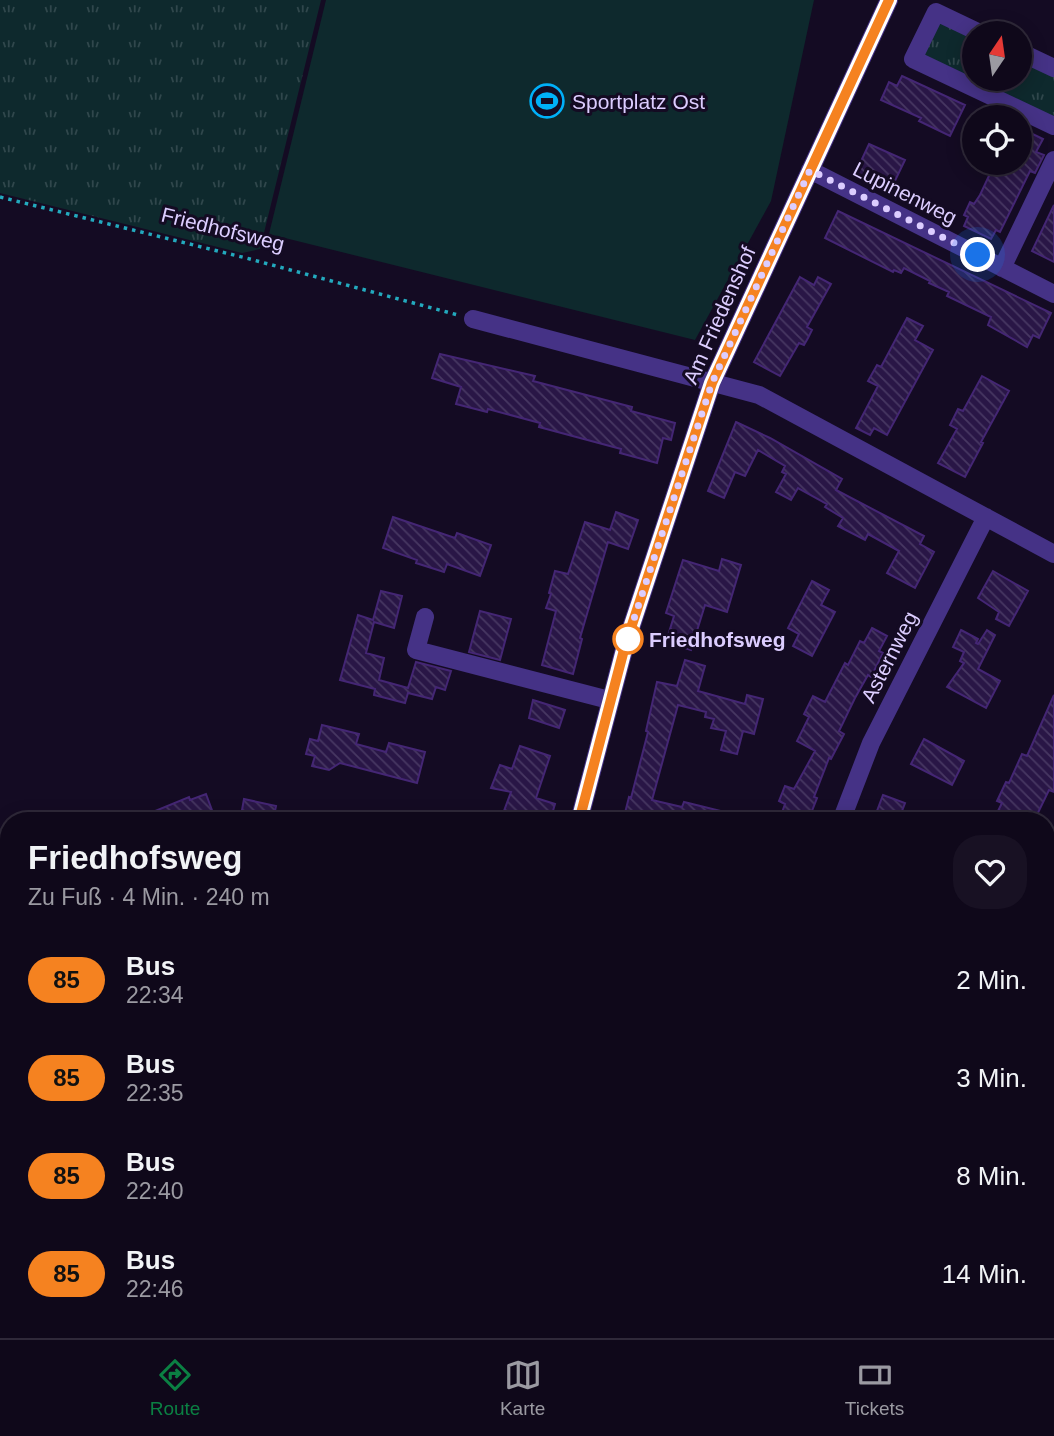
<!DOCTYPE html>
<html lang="de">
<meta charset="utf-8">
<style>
body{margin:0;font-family:Helvetica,sans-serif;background:#181123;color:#f1f3f6;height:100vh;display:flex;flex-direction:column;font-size:26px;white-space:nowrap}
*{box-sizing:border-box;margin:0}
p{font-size:23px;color:#9b9aa2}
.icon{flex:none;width:38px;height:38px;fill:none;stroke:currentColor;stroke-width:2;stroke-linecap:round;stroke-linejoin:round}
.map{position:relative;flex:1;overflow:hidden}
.side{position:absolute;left:0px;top:812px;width:1055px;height:527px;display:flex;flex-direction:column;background:#0f081a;border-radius:28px 28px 0 0;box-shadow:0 4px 18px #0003,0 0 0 2px #2f2939}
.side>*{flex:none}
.badge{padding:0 14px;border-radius:23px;font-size:24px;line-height:46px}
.needle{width:46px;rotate:13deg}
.controls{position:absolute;left:962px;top:21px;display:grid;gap:14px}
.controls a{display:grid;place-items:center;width:70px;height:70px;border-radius:50%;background:#0f081a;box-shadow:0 4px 18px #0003,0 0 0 2px #2f2939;font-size:35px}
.you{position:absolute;width:35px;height:35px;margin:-18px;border:5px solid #fff;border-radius:50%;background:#1a73e8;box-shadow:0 0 0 10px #1a73e833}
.map>.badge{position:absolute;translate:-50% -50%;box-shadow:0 0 0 4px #fff}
.round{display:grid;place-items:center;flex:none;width:74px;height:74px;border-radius:28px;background:#181123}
.headline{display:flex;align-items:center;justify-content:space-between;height:119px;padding:0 28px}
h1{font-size:33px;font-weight:700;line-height:52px}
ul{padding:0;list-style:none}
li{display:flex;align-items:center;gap:21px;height:98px;padding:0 28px}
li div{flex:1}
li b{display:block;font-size:26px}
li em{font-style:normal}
li .badge{min-width:77px;font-weight:700;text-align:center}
.dock{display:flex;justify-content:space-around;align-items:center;height:98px;border-top:2px solid #2f2939;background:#0f081a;font-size:19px;color:#9b9aa2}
.dock a{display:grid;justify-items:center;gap:4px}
.dock .active{color:#0b8043}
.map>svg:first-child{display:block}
</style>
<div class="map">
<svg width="1054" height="1338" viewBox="0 0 1054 1338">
<defs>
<pattern id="park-tufts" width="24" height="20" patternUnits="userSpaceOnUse" patternTransform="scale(1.75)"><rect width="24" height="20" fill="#0e292d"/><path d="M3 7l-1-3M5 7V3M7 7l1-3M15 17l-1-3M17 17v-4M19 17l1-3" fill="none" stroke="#30474c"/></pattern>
<pattern id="building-back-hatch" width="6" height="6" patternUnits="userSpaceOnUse" patternTransform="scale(1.75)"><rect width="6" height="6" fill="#291646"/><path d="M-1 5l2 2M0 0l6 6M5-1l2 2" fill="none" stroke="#473762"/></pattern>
</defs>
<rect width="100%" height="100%" fill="#140b23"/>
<path fill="#0e292d" d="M326 0H814L771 201 695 340 269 234Z"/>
<path fill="url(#park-tufts)" d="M0 0H321L260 249 242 253 0 193Z
M937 15 975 33V79H990L985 90 916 57Z
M1020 55 1054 71V124L990 92 996 79H1020Z"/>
<path fill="url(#building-back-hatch)" stroke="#442674" stroke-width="2" d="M902 76 965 105 950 136 919 121 921 118 881 100 889 82 897 86Z
M1020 128 1043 139 1036 152 1044 155 1035 173 1030 171 1000 232 996 230 991 239 964 226 968 217 964 215 970 202 974 204 980 195 995 163H1020Z
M869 144 905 160 893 185 887 182 884 187 855 174Z
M1054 205V262L1032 251Z
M838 211 1051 313 1039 338 1033 335 1027 347 988 325 991 317 947 296 949 292 929 283 930 281 904 268 901 273 894 270 893 272 825 238Z
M800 277 814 285 818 277 831 284 807 327 812 330 808 338 804 345 799 343 780 376 754 362Z
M907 318 923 326 915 340 933 350 887 435 874 428 870 435 856 428 878 386 868 381 877 365 881 367Z
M440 354 535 376 533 381 632 407 631 411 675 423 671 440 663 438 657 463 620 453 621 449 539 427 540 423 488 409 487 412 456 404 461 387 432 378Z
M982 376 1009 391 981 442 983 443 965 477 938 463 957 429 950 425 958 409 963 411Z
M736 422 770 438 842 479 836 490 924 536 920 544 934 552 915 588 887 573 899 551 868 534 865 540 838 526 843 518 825 507 827 504 798 488 791 500 776 492 786 474 782 472 785 466 758 450 745 476 735 472 724 498 708 491Z
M616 512 638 520 628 549 608 542 580 638 582 639 573 674 542 665 556 611 546 608 551 594 549 593 555 571 568 574 585 522 610 530Z
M393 517 455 538 457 533 491 545 480 576 447 564 444 572 416 563 417 560 383 548Z
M722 559 741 565 727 612 705 605 691 650 666 642 674 616 666 613 683 560 719 571Z
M993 571 1028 591 1009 626 996 619 999 612 978 598Z
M812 581 829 590 821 605 835 612 812 656 793 646 799 634 788 628Z
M381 591 402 596 394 628 374 622 366 653 384 658 379 680 408 688 416 662 451 671 445 690 436 687 432 699 408 693 405 703 374 695 375 689 340 680 358 615 373 620Z
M480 611 511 619 500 660 469 652Z
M872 628 887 636 879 651 883 653 871 677 868 675 855 698 839 731 844 734 831 759 829 758 814 797 817 798 808 821H779L785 804 779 801 785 786 794 789 815 751 797 741 809 717 804 714 813 696 825 702 845 663 848 665 860 641 864 643Z
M961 630 978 639 976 643 978 644 987 630 995 635 978 669 1000 681 986 708 947 687 964 663 960 661 964 652 953 647Z
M685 660 705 666 698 691 745 704 747 695 763 699 754 734 743 731 737 754 721 750 726 731 711 728 714 719 705 717 706 712 678 705 652 800 682 807 684 802 737 815V821H623L629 797 631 798 648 732 646 731 657 682 677 686Z
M1054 695V792L1049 790 1034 821H1015L997 813 1002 803 997 801 1006 782 1009 783 1022 754 1027 756Z
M533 700 565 710 559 728 529 718Z
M322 725 359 734 356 744 386 752 389 743 425 752 417 783 340 763 329 770 312 766 315 756 306 754 310 739 318 741Z
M924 739 964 761 952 785 911 764Z
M520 746 550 756 536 798 555 804 550 821H533L504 811 511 792 491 788 500 765 512 769Z
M206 794 216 821H131L189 797 190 800Z
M883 795 905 803 899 819 877 811Z
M244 799 276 806 273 821H240Z"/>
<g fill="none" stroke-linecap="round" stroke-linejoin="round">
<path stroke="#23aabe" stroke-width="3.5" stroke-dasharray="3.5 5" stroke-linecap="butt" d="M0 197 246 258 458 315
M1046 1043 1054 1047"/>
<path stroke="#453286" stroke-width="18" d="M980 33 936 12 913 59 1054 126
M1020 52 1054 68
M810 170 1054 294
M1002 268 1054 160
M473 319 759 395 1054 554
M425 617 416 650 609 700
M579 821 625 646 712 383 889 0
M841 821 871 743 986 517
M1046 865 1054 848
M1046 924 1054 922
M0 978 9 974
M0 1196 9 1246
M1046 1283 1054 1293
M22 1330 23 1338
M357 1330 362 1338
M719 1330 725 1338"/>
</g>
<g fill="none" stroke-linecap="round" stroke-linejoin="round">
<defs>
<path id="line" d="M579 821 625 646 712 383 889 0"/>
</defs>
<use href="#line" stroke="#fff" stroke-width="16"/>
<use href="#line" stroke="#f58220" stroke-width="10"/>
<path stroke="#dccdff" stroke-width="7" stroke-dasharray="0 12.6" d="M628 639 625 646 712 383 810 170 978 255"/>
</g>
<defs>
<symbol id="stadium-ring" viewBox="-11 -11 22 22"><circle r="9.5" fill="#140b23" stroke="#00b0f8" stroke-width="1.5"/><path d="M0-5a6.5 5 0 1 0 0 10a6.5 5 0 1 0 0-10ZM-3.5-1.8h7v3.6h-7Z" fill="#00b0f8"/></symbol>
</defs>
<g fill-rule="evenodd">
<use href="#stadium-ring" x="528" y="82" width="38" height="38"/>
</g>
<circle fill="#fff" stroke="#f58220" stroke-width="3.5" cx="628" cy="639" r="14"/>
<g text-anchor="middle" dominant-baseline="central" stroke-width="6" stroke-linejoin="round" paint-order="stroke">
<g font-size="21" fill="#dccdff" stroke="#140b23" text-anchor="start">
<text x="572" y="101">Sportplatz Ost</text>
</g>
<g font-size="21" fill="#dccdff" stroke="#140b23">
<text transform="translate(905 193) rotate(27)">Lupinenweg</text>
<text transform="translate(223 229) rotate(14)">Friedhofsweg</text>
<text transform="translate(719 315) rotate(-66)">Am Friedenshof</text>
<text transform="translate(889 657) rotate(-63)">Asternweg</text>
</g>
<g font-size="21" font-weight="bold" fill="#dccdff" stroke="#140b23" text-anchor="start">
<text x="649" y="639">Friedhofsweg</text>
</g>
</g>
</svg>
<div class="controls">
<a><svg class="needle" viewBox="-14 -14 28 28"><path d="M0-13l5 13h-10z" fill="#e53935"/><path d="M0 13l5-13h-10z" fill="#9b9aa2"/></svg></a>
<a><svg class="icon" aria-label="locate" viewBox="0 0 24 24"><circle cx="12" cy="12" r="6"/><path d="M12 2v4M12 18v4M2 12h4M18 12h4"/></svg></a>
</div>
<div class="you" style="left:978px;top:255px"></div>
<section class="side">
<div class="headline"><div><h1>Friedhofsweg</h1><p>Zu Fuß · 4 Min. · 240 m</p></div><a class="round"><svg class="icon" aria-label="heart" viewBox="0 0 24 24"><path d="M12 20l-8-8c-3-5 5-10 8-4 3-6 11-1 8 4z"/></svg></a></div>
<ul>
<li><span class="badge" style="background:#f58220;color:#111">85</span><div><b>Bus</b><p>22:34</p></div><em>2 Min.</em></li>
<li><span class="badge" style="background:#f58220;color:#111">85</span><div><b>Bus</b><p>22:35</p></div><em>3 Min.</em></li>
<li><span class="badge" style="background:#f58220;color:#111">85</span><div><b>Bus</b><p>22:40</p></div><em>8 Min.</em></li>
<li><span class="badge" style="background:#f58220;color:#111">85</span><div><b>Bus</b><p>22:46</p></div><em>14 Min.</em></li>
</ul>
</section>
</div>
<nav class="dock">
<a class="active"><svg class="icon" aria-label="directions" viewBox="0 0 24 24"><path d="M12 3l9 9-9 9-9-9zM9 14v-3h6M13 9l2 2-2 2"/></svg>Route</a>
<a><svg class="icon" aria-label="map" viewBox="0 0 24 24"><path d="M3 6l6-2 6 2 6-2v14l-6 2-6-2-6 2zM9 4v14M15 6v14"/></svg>Karte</a>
<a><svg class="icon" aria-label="tickets" viewBox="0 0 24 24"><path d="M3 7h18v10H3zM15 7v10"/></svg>Tickets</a>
</nav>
